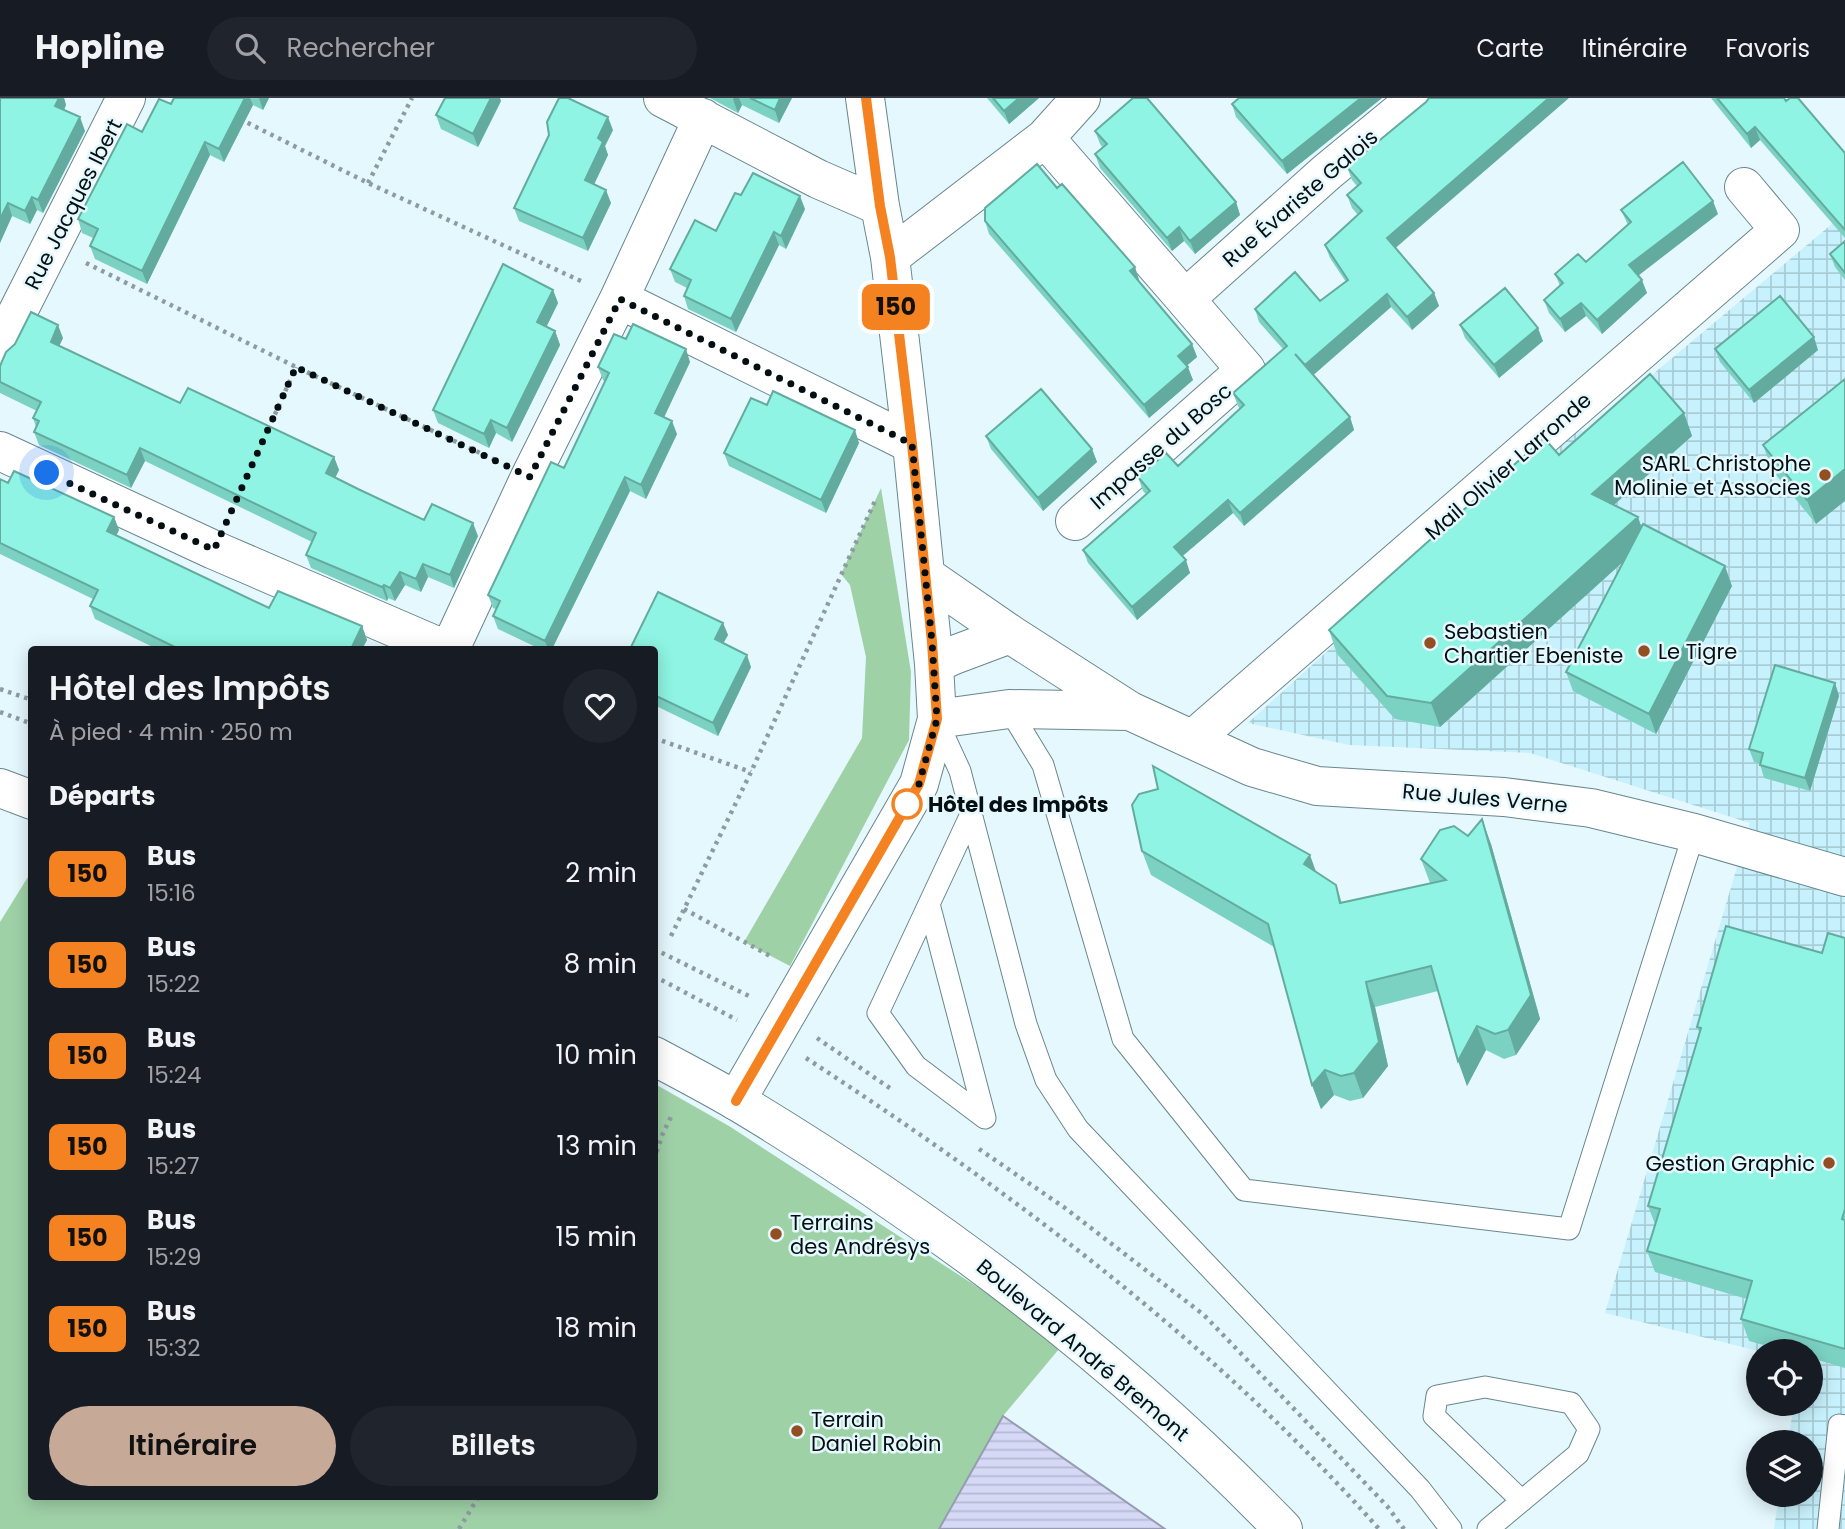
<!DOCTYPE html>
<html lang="fr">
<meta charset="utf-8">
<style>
body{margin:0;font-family:Poppins,sans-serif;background:#20242c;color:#f1f3f6;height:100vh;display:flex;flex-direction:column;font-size:26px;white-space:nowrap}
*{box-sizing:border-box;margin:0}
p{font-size:23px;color:#9ea1a6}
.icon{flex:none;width:38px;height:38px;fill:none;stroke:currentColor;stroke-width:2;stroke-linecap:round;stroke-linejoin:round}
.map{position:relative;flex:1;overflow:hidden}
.sheet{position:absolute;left:28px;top:548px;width:630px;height:854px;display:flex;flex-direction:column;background:#171b24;border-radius:7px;box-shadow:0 4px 18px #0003}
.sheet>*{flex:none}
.badge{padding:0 14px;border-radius:10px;font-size:24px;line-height:46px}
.controls{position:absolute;left:1746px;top:1241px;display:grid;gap:14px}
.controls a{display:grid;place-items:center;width:77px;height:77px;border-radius:50%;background:#171b24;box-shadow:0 4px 18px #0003;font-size:35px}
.you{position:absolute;width:35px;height:35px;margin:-18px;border:5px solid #fff;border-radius:50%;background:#1a73e8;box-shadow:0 0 0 10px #1a73e833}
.map>.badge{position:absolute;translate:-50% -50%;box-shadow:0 0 0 4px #fff}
h2{padding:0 21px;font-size:26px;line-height:63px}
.round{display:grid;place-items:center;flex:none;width:74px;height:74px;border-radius:37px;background:#20242c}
.overview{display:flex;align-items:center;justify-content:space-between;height:119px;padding:0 21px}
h1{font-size:33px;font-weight:600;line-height:52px}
.action{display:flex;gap:14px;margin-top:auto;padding:14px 21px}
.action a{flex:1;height:80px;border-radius:42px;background:#c7a997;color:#111;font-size:28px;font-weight:600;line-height:80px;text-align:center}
.action a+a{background:#20242c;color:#f1f3f6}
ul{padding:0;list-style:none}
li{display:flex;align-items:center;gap:21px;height:91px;padding:0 21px}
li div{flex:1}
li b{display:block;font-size:26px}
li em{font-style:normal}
li .badge{min-width:77px;font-weight:700;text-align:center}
header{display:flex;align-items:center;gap:42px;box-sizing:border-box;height:98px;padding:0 35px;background:#171b24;border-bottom:2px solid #363941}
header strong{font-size:33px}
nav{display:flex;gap:38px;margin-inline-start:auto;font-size:24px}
.search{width:490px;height:63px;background:#20242c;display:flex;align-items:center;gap:18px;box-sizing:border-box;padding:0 24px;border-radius:38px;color:#9ea1a6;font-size:26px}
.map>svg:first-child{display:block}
</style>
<header>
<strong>Hopline</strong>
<div class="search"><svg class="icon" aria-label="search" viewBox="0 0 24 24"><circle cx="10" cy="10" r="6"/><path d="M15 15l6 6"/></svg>Rechercher</div>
<nav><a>Carte</a><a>Itinéraire</a><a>Favoris</a></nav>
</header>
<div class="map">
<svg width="1845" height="1431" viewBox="0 0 1845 1431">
<defs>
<pattern id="industrial-grid" width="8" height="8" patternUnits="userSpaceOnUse" patternTransform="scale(1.75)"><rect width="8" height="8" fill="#c7f1fc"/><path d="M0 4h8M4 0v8" fill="none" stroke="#a9cdd7"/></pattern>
<pattern id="water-rules" width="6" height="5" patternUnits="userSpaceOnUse" patternTransform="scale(1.75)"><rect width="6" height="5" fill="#d6d9f6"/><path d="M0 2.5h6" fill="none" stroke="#b6b9d2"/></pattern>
</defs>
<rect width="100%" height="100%" fill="#e5f8fd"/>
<path fill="url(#industrial-grid)" d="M1845 115V1431H1774L1779 1397 1811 1396V1344H1788L1794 1306H1811V1253H1759L1605 1215 1750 725 1530 655 1349 647 1248 625 1575 329 1584 334Z"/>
<path fill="#9fd1a7" d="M881 390 911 574 909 642 790 868 744 844 862 640 866 559 850 487 841 476Z
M31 774 32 1398H654L655 986 729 1028 1064 1245 1003 1318 939 1431H0V824Z"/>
<path fill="url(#water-rules)" stroke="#979cb2" stroke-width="2" d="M1003 1318 1165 1431H939Z"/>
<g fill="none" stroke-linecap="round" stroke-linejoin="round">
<defs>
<path id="service" d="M1009 611 1043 667 1123 941 1244 1092 1569 1131 1694 735
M937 623 960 673 1026 926 1046 982 1078 1031 1420 1391 1451 1431
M929 806 985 1020 916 968 878 915 972 714
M1488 1431 1578 1356 1589 1331 1571 1305 1485 1289 1437 1298 1434 1318 1522 1403
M1828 1431 1839 1327 1845 1328"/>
<path id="minor" d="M663 0 818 81 880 108
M1081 0 1045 40 1185 201 1327 74 1417 0
M890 159 1045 40
M619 201 912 346
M0 249 126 0
M0 353 214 452 444 551
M1075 423 1246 272 1185 201
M926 478 1010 536 1130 613 1252 669 1317 688 1504 699 1591 710 1694 735 1845 779
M450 551 530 379 619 201 703 20
M934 566 954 557 1010 536
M937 621 1009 611 1130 613
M1193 641 1780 132 1744 89
M736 1003 919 686 937 621 934 566 912 346 890 159 880 108 865 0"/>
<path id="tertiary" d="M0 690 32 702
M654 958C682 973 711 988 738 1004 936 1123 1123 1265 1283 1431"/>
</defs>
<use href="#service" stroke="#68868e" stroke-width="23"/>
<use href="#minor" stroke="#68868e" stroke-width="40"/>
<use href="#tertiary" stroke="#68868e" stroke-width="40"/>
<path stroke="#8d9ca0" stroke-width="4.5" stroke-dasharray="3.5 5" stroke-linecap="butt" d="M240 21 368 85 583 184
M368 85 412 0
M86 165 296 269 495 362
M268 332 296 269
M0 591 32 602
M0 614 32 626
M654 640 751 674
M684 811 772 859
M671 838 751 674 875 403
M654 851 751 899
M654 878 737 922
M817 940 894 993
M806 960C1014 1096 1213 1244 1379 1431
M979 1051 1065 1110 1204 1217 1387 1408 1404 1431
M654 1062 663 1035 673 1015
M459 1431 479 1398"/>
<use href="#service" stroke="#fff" stroke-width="21"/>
<use href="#minor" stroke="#fff" stroke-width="38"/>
<use href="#tertiary" stroke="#fff" stroke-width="38"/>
</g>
<path fill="#7bd2c3" d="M0 0H64L66 7 64 12 85 33 43 115 37 112 30 126 12 118 0 145Z
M174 0H269L263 12 253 7 224 64 210 57 147 186 95 161 90 148 93 140 82 135 78 121 142 34 171 6Z
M710 0H792L779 25 742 7 738 15Z
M987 0H1039L1009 26Z
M1382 0 1287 76 1236 19 1232 6Z
M1711 0H1784L1845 55V140L1760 42 1751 50Z
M501 3 478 49 441 31 436 17Z
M1426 4 1396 150 1434 195 1439 208 1412 232 1391 209 1313 277 1350 319 1354 332 1244 428 1233 415 1182 458 1190 475 1137 522 1088 465 1083 452 1146 396 1143 393 1138 379 1178 368 1240 311 1238 308 1233 295 1283 251 1259 224 1255 211 1320 203 1346 184 1330 160 1325 147 1358 117 1352 110 1347 97 1357 88 1352 82 1347 69Z
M613 32 605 48 608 57 594 86 611 105 588 153 519 123 514 110Z
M1095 33 1236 104 1240 117 1195 156 1184 143 1172 153 1100 70 1095 56 1103 50 1100 46Z
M1057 90 1135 169 1139 182V183L1192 246 1197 259 1186 268 1193 282 1149 320 989 136 985 123Z
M741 97 805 111 786 151 779 147 736 234 688 211 684 198 687 190 675 184 670 171 716 133Z
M1621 112 1718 116 1638 177 1647 195 1602 236 1586 218 1565 234 1549 215 1544 202 1560 188 1555 176 1586 164 1628 127Z
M1845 143V182L1835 169 1830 156Z
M553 192 558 205 546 229 555 233 560 247 512 344 496 335 489 350 438 325 433 312Z
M1460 227 1543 243 1499 280 1465 240Z
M63 240 59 248 180 305 334 359 339 372 335 380 424 422 478 438 454 490 428 479 421 494 405 487 395 503 388 500 387 503 311 470 306 457 312 444 145 363 131 390 39 347 34 334 36 329 33 320 37 313 0 295V268Z
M626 241 690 264 664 319 677 336 646 401 630 393 552 551H540L498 531 493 518 496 511 493 510 488 497 564 370 605 284 603 282 598 269Z
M1715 251 1818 252 1754 305 1720 264Z
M1845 281 1816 426 1772 372 1763 347Z
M767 307 859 345 826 415 729 368 724 355Z
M1684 315 1692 338 1614 407 1638 419 1641 429 1732 488 1656 636 1573 593 1566 574 1622 465 1440 629 1395 621 1337 556 1329 532 1559 357Z
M986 338 1092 351 1097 364 1043 413 991 351Z
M0 381 8 385 114 419 119 432 116 438 269 510 362 528 367 542 362 551H157L95 521 90 508 93 501 0 456Z
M723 525 728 537 723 545 751 569 718 638 654 607V551Z
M1835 585 1839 598 1810 693 1764 680 1760 666 1754 664 1749 651Z
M1468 738 1491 746 1540 921 1516 957 1504 961 1486 952 1467 988 1438 893 1375 909 1388 968 1363 1000 1350 1003 1334 997 1321 1011 1312 987 1274 849 1151 777 1142 753 1316 773 1336 787 1342 805 1430 785 1421 761Z
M1845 840V1270L1811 1260V1253H1785L1749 1243 1741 1221 1747 1201 1655 1174 1647 1153 1655 1126 1648 1108 1700 936 1697 929Z"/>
<path fill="#64ab9f" d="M59 0H64L66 7 60 21 55 8Z
M245 0H250L253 7 224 64 219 51Z
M259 0H269L263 12Z
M491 0H500L501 3 478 49 473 36Z
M734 0H739L742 7 738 15 733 1Z
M780 0H792L779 25 775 12Z
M1019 0H1039L1009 26 1004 13Z
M1361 0H1382L1287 76 1282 63Z
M1549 0H1569L1392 153 1387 140Z
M80 19 85 33 43 115 38 102Z
M608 19 613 32 605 48 608 57 590 95 585 82 598 40Z
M1755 29 1760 42 1751 50 1747 36Z
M205 44 210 57 147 186 142 173Z
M606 92 611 105 588 153 583 140Z
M800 98 805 111 786 151 781 138Z
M32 99 37 112 30 126 25 113Z
M1713 103 1718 116 1634 181 1629 167Z
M1236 104 1240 117 1195 156 1190 143Z
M8 105 12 118 0 145V121Z
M1179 129 1184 143 1172 153 1167 140Z
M774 134 779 147 736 234 731 221Z
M1135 169 1139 182 1135 186 1130 173Z
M1642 182 1647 195 1602 236 1597 222Z
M553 192 558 205 542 238 537 224Z
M1434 195 1439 208 1412 232 1407 219Z
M1387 196 1391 209 1310 280 1305 267Z
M1581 205 1586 218 1565 234 1560 221Z
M58 227 63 240 55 257 51 244Z
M1538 230 1543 243 1499 280 1494 267Z
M555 233 560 247 512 344 507 330Z
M1814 239 1818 252 1754 305 1749 292Z
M1192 246 1197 259 1183 271 1178 258Z
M686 251 690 264 660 328 655 315Z
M1188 269 1193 282 1149 320 1144 307Z
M1684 315 1692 338 1600 419 1592 396Z
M1350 319 1354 332 1244 428 1240 415Z
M491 322 496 335 489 350 484 336Z
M672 323 677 336 646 401 641 387Z
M855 332 859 345 826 415 821 402Z
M140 350 145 363 131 390 127 377Z
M1092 351 1097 364 1043 413 1038 400Z
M334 359 339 372 331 388 326 375Z
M1845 371V403L1816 426 1807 402Z
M625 379 630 393 552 551H548L545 543Z
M1228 402 1233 415 1178 462 1174 449Z
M114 419 119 432 112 446 107 433Z
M1638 419 1646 443 1440 629 1431 605Z
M473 425 478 438 454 490 450 477Z
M1186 462 1190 475 1137 522 1132 509Z
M423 466 428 479 421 494 416 481Z
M1725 468 1732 488 1656 636 1649 616Z
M400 474 405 487 395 503 390 490Z
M384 487 388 500 387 503 382 489Z
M723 525 728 537 719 553 715 541Z
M362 528 367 542 362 551H351Z
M747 557 751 569 718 638 713 625Z
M1835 585 1839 598 1810 693 1805 680Z
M1482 721 1491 746 1540 921 1516 957 1508 932Z
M1310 757 1319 782 1304 766Z
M1366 884 1375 909 1388 968 1363 1000 1354 975Z
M1477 928 1486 952 1467 988 1458 963Z
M1325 972 1334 997 1321 1011 1312 987Z"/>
<path fill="#8ff4e3" stroke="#64ab9f" stroke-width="2" d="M0 0H59L55 8 80 19 38 102 32 99 25 113 8 105 0 121Z
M174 0H245L219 51 205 44 142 173 90 148 98 131 78 121 127 26 142 34 159 1 171 6Z
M445 0H491L473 36 436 17Z
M559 0H568L608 19 598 40 603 44 585 82 606 92 583 140 514 110 549 37 547 24Z
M750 0H780L775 12Z
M993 0H1019L1004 13Z
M1133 0H1147L1236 104 1190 143 1179 129 1167 140 1095 56 1107 46 1095 33Z
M1239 0H1361L1282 63 1232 6Z
M1429 0H1549L1387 140 1434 195 1407 219 1387 196 1305 267 1295 256 1350 319 1240 415 1228 402 1174 449 1186 462 1132 509 1083 452 1150 393 1138 379 1166 355 1178 368 1244 307 1233 295 1287 248 1255 211 1295 174 1320 203 1348 182 1325 147 1362 113 1347 97 1361 85 1347 69 1426 4Z
M1717 0H1784L1786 3 1790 0H1798L1845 55V132L1755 29 1747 36Z
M1683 64 1713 103 1629 167 1642 182 1597 222 1581 205 1560 221 1544 202 1563 185 1555 176 1578 156 1586 164 1631 124 1621 112Z
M1037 66 1057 90 1062 86 1135 169 1130 173 1192 246 1178 258 1188 269 1144 307 985 123V110Z
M753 75 800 98 781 138 774 134 731 221 684 198 691 182 670 171 695 122 716 133 735 95 741 97Z
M1845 143V175L1830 156Z
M503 166 553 192 537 224 555 233 507 330 491 322 484 336 433 312Z
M1505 190 1538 230 1494 267 1460 227Z
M1780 198 1814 239 1749 292 1715 251Z
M31 214 58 227 51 244 180 305 188 290 334 359 326 375 358 391 424 422 432 406 473 425 450 477 423 466 416 481 400 474 390 490 384 487 382 489 306 457 316 435 140 350 127 377 34 334 39 323 33 320 41 304 0 284V268L6 254 15 246Z
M633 226 686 251 655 315 672 323 641 387 625 379 545 543 493 518 500 503 488 497 551 364 564 370 609 275 598 269 614 236 626 241Z
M1650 276 1684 315 1592 396 1638 419 1431 605 1387 598 1329 532 1544 340 1559 357Z
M1845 281V371L1807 402 1763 347Z
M1041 291 1092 351 1038 400 986 338Z
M773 293 855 332 821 402 724 355 751 300 767 307Z
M14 373 114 419 107 433 269 510 278 493 362 528 351 551H179L90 508 98 492 0 445V381L8 385Z
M1643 426 1725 468 1649 616 1566 574Z
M658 494 723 525 715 541 747 557 713 625 654 597V551H630Z
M1775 567 1835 585 1805 680 1760 667 1763 655 1749 651Z
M1153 668 1310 757 1304 766 1336 787 1340 805 1446 782 1421 761 1440 732 1454 728 1468 738 1482 721 1531 897 1508 932 1495 936 1477 928 1458 963 1431 868 1366 884 1379 944 1354 975 1341 978 1325 972 1312 987 1268 826 1142 753 1132 707 1139 696 1158 691Z
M1726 828 1822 855 1828 835 1845 840V1111L1842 1121 1845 1122V1251L1741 1221 1752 1183 1647 1153 1660 1111 1648 1108 1701 930 1697 929Z"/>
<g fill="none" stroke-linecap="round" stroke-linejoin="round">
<defs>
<path id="line" d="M736 1003 919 686 937 621 932 544 912 346 890 159 880 108 866 0"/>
</defs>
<use href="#line" stroke="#fff" stroke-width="16"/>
<use href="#line" stroke="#f58220" stroke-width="10"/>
<path stroke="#050f12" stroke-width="7" stroke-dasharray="0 12.6" d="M47 375 214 452 296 269 530 379 620 201 912 346 932 544 937 621 919 686 905 710 907 706"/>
</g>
<g fill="#934e22" stroke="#e5f8fd" stroke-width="2.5">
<circle cx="1825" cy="377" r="7"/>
<circle cx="1430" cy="545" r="7"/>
<circle cx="1644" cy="553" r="7"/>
<circle cx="1829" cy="1065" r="7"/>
<circle cx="776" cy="1136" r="7"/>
<circle cx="797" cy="1333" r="7"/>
</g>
<circle fill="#fff" stroke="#f58220" stroke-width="3.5" cx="907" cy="706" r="14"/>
<g text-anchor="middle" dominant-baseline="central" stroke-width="5" stroke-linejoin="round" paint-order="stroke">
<g font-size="21" fill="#050f12" stroke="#e5f8fd">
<text transform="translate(1300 100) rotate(-41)">Rue Évariste Galois</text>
<text transform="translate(73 106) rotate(-63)">Rue Jacques Ibert</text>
<text transform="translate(1161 348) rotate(-41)">Impasse du Bosc</text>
<text transform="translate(1508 368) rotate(-41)">Mail Olivier Larronde</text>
<text transform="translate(1485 700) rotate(5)">Rue Jules Verne</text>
<text transform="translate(1083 1252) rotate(40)">Boulevard André Bremont</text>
</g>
<g font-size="21" fill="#050f12" stroke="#e5f8fd" text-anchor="start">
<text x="1811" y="365" text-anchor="end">SARL Christophe<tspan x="1811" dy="24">Molinie et Associes</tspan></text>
<text x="1444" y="533">Sebastien<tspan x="1444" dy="24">Chartier Ebeniste</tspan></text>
<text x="1658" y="553">Le Tigre</text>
<text x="1815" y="1065" text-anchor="end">Gestion Graphic</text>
<text x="790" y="1124">Terrains<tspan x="790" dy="24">des Andrésys</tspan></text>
<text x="811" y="1321">Terrain<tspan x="811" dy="24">Daniel Robin</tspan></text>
</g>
<g font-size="21" font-weight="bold" fill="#050f12" stroke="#e5f8fd" text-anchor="start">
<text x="928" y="706">Hôtel des Impôts</text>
</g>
</g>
</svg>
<div class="controls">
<a><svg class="icon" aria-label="locate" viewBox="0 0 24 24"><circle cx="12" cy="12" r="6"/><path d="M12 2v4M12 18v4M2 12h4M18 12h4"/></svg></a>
<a><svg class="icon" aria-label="layers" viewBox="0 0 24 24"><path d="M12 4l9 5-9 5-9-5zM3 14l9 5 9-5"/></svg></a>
</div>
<div class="you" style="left:47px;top:375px"></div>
<b class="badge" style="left:896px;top:209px;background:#f58220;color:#111">150</b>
<section class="sheet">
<div class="overview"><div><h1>Hôtel des Impôts</h1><p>À pied · 4 min · 250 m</p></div><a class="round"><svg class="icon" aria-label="heart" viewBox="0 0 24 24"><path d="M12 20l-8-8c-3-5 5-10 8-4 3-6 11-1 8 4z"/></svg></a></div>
<h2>Départs</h2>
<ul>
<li><span class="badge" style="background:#f58220;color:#111">150</span><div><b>Bus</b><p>15:16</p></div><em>2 min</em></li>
<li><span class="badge" style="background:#f58220;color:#111">150</span><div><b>Bus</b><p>15:22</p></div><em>8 min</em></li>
<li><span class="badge" style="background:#f58220;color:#111">150</span><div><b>Bus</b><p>15:24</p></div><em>10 min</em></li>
<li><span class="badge" style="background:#f58220;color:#111">150</span><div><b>Bus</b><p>15:27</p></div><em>13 min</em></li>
<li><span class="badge" style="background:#f58220;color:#111">150</span><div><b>Bus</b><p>15:29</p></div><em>15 min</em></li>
<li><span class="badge" style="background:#f58220;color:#111">150</span><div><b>Bus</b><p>15:32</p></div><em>18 min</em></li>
</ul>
<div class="action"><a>Itinéraire</a><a>Billets</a></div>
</section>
</div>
